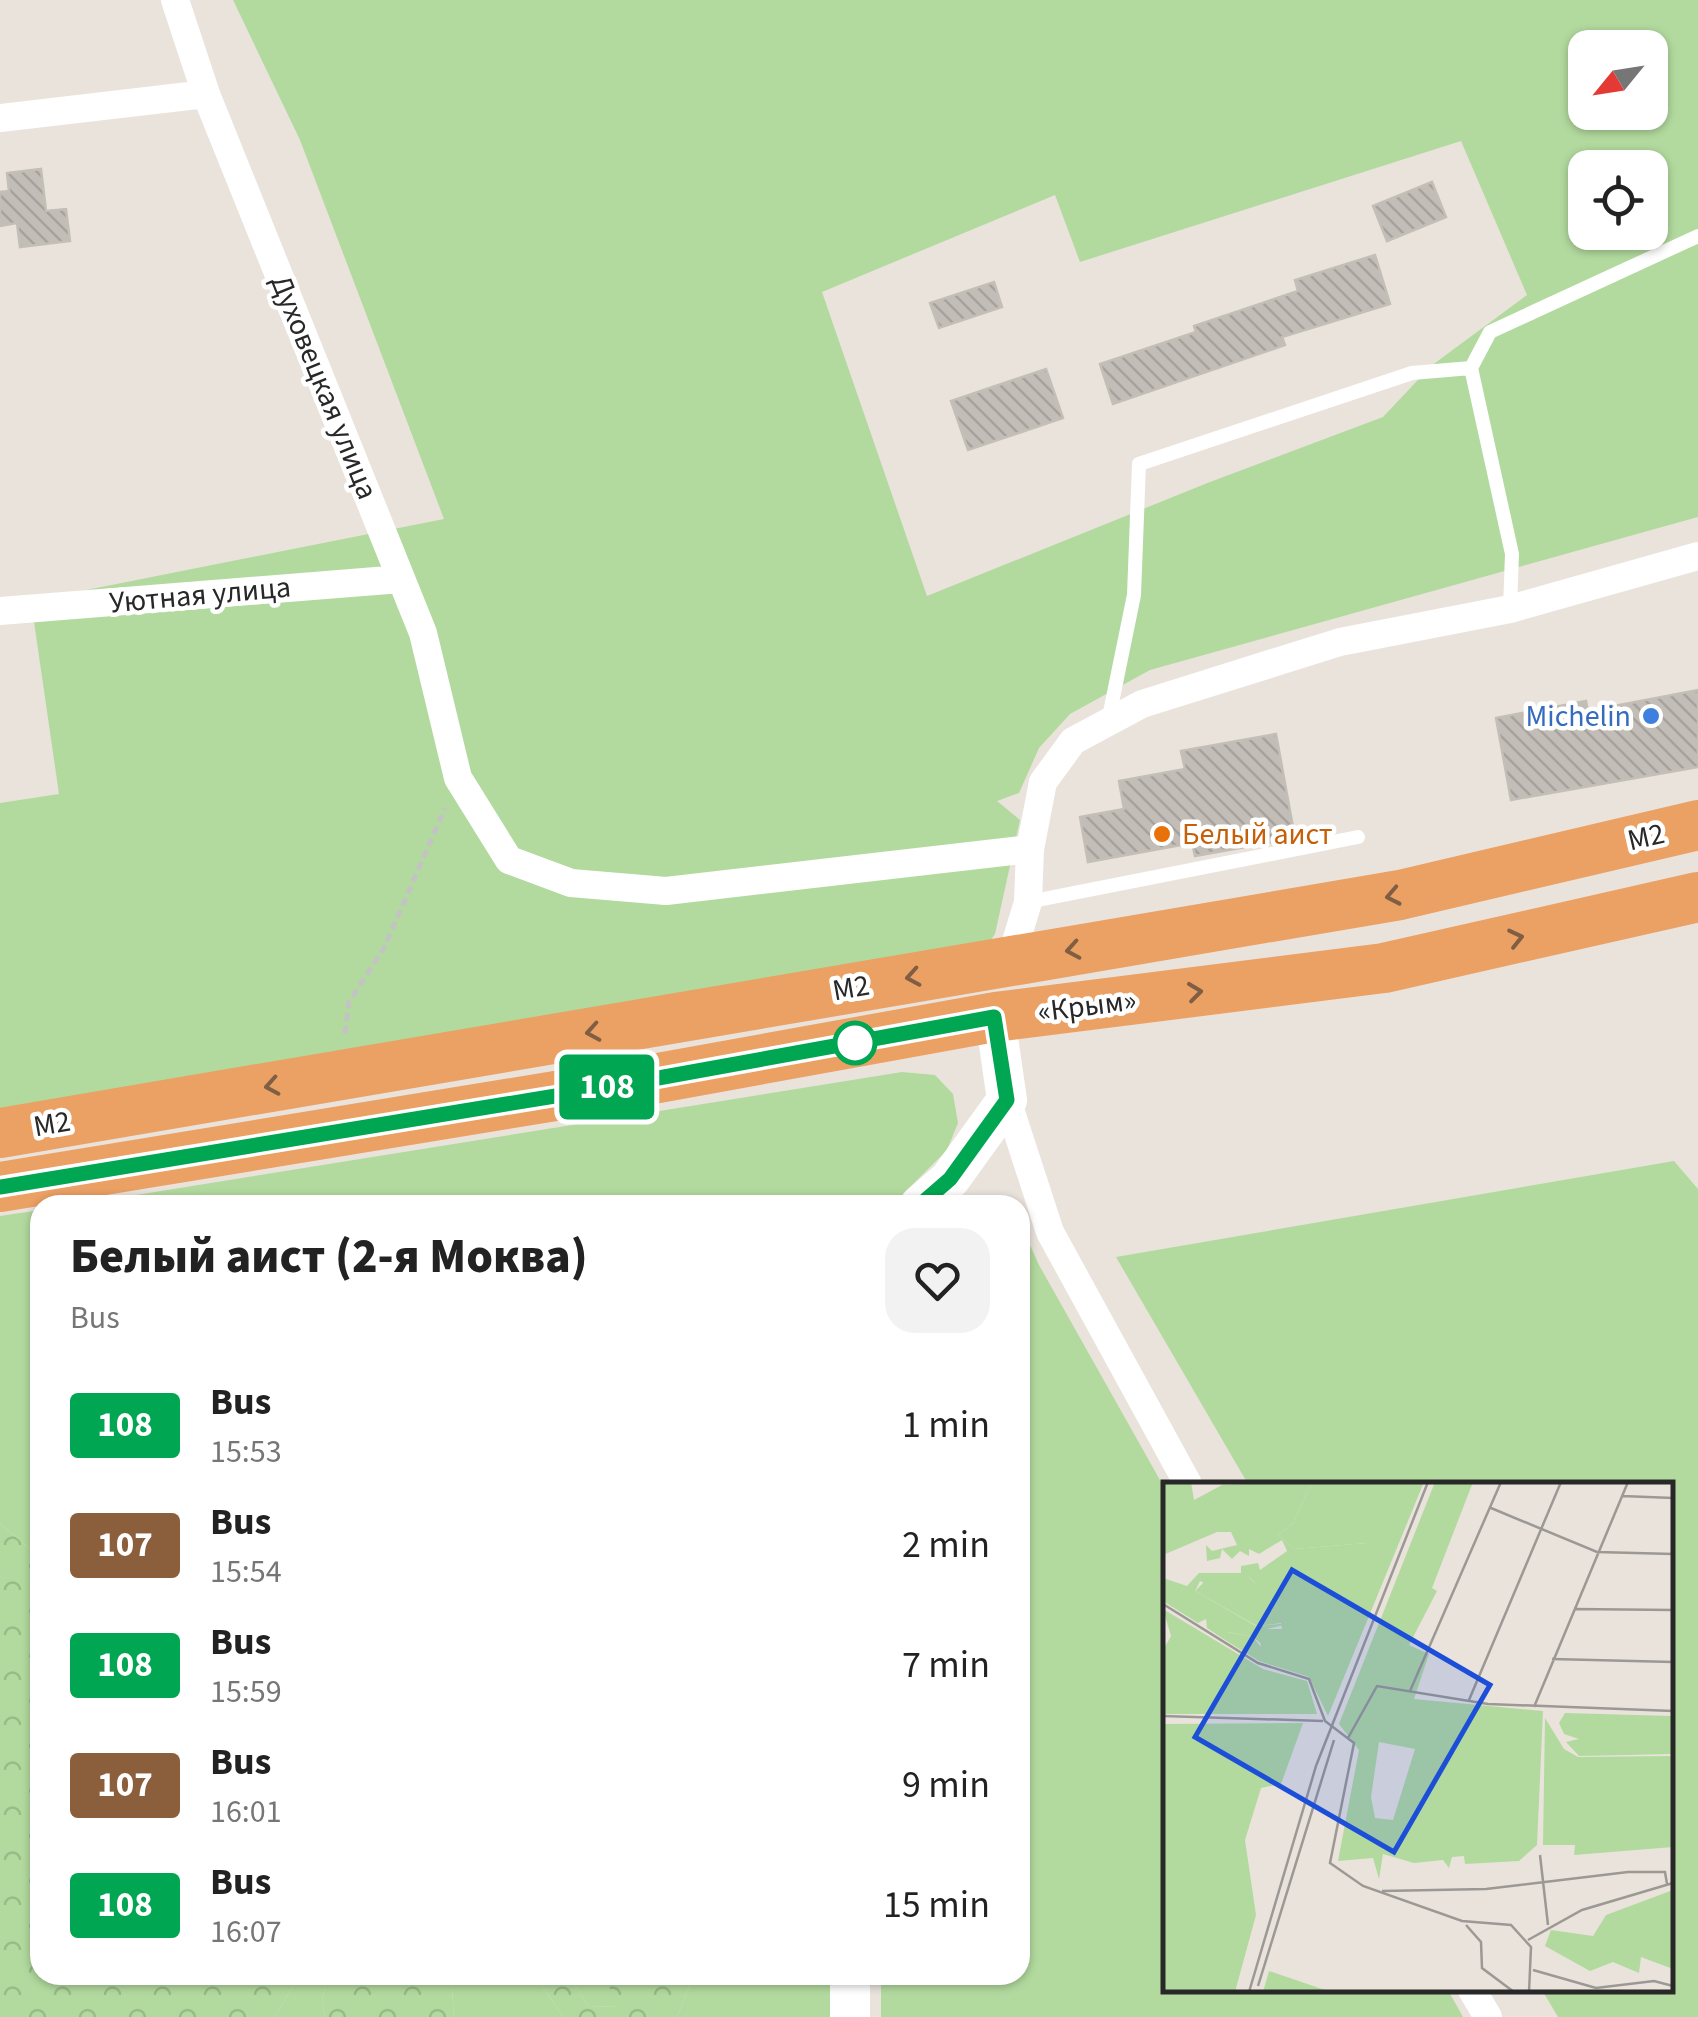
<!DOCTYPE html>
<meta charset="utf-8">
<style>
body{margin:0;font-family:"Source Sans 3",sans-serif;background:#f2f2f2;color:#222;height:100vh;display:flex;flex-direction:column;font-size:38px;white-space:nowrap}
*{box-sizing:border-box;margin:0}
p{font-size:32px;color:#767676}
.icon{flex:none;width:55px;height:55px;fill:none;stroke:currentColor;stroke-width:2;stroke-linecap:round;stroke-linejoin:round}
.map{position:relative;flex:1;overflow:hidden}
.sheet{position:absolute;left:30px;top:1195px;width:1000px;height:790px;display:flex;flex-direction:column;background:#fff;border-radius:30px;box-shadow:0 2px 8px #0004}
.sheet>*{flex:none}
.badge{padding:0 20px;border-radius:8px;font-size:35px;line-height:65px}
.needle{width:65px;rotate:240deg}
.controls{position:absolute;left:1568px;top:30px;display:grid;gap:20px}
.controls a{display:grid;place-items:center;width:100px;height:100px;border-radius:20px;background:#fff;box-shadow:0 2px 8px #0004;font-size:50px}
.map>.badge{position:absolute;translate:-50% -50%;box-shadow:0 0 0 5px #fff}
.round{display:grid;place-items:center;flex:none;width:105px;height:105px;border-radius:30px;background:#f2f2f2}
.headline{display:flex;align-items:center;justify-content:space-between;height:170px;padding:0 40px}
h1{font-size:48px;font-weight:800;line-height:75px}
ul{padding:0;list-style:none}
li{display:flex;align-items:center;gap:30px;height:120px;padding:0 40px}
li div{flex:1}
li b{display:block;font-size:38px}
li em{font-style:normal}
li .badge{min-width:110px;font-weight:700;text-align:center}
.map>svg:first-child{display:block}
</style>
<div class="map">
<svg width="1698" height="2017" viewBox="0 0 1698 2017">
<defs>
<pattern id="forest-crowns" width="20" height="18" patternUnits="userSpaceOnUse" patternTransform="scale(2.5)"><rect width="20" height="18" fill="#b2da9e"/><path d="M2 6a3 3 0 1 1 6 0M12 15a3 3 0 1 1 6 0" fill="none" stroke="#9b8"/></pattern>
<pattern id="building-back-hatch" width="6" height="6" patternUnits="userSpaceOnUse" patternTransform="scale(2.5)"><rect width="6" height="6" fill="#c2bdb7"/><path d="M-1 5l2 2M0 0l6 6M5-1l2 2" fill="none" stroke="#a7a29d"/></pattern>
</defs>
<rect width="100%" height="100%" fill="#e9e3dc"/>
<path fill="#b2da9e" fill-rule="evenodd" d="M233 0H1698V517L1150 670 1070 714 1039 748 1019 793 997 801 1020 820 995 934 961 983 0 1140V803L59 794 31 601 444 519 300 140ZM1585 48H1650V112H1585ZM1461 141 1527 295 1431 366 1383 417 1210 482 927 596 822 292 1055 195 1080 262ZM1585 168H1650V232H1585Z
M902 1072 935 1075 953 1094 958 1123 947 1150 892 1205H74Z
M1674 1161 1698 1189V2017H1558L1542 1990H1670V1484H1248L1116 1257Z
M40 1210V1558L0 1523V1216Z
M1020 1223 1039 1265 1165 1489 1166 1990H1448L1463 2017H881V1975H1020Z
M299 1975H328L322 2000 325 2017H275Z
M451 1975H535L563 2017H454Z
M569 1975H604L620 2007 588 2006Z
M694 1975H833L832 2017H677Z"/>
<path fill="url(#forest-crowns)" d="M0 1523 40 1558V1975H299L275 2017H0Z
M328 1975H451L454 2017H325L322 2000Z
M535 1975H569L588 2006 618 2007 604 1975H694L677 2017H563Z"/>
<path fill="url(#building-back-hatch)" stroke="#c4bfb6" stroke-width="2.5" d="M41 169 46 211 66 209 70 241 20 247 17 223 0 226V192L9 191 7 173Z
M1432 182 1446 217 1387 241 1373 206Z
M1375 255 1390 304 1282 337 1285 345 1113 404 1100 364 1196 332 1194 326 1298 291 1295 280Z
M994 282 1002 307 939 328 930 303Z
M1046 369 1063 418 968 450 951 401Z
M1698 690V767L1511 800 1496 718 1586 701 1588 711Z
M1276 734 1295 838 1195 856 1192 843 1088 862 1080 817 1124 809 1119 781 1185 769 1181 751Z"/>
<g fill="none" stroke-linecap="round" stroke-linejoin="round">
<path stroke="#c3c3c3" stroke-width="5" stroke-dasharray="8 5" stroke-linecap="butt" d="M345 1034 349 1002 384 948 445 808"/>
<path stroke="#fff" stroke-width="14" d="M1510 609 1512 554 1471 368 1490 332 1698 236
M1108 722 1134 595 1139 464 1412 373 1471 368
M1028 902 1358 837"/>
<path stroke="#fff" stroke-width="28" d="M175 0 206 94 423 633 458 778 509 860 571 883 666 891 1030 849
M0 118 206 94
M0 611 401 579
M1007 971 1028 902 1030 849 1043 782 1073 741 1142 704 1340 642 1510 609 1698 556
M1007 1100 1050 1232 1188 1484
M1472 1990 1488 2017"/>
<path stroke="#fff" stroke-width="40" d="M920 1205 950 1179 1007 1100 995 1017
M850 2017V1975"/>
<path stroke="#eba064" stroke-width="50" d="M0 1133 1400 895 1698 825
M0 1187 592 1090 995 1017 1384 968 1698 897"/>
</g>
<defs><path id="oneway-chevron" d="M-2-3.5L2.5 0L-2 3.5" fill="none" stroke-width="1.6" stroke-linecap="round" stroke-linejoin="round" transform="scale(2.5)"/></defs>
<g stroke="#805e43">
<use href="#oneway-chevron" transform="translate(1393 896) rotate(169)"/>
<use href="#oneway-chevron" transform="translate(1516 938) rotate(-13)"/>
<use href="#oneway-chevron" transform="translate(1073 950) rotate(170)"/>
<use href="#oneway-chevron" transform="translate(913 977) rotate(170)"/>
<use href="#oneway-chevron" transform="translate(1195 992) rotate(-7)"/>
<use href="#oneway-chevron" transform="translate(593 1032) rotate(170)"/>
<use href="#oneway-chevron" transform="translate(272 1086) rotate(170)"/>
</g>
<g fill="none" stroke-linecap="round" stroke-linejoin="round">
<defs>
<path id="line" d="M0 1187 592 1090 994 1017 1007 1100 950 1179 920 1205"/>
</defs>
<use href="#line" stroke="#fff" stroke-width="22"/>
<use href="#line" stroke="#00a651" stroke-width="15"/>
</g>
<circle fill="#3f7fe0" stroke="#fff" stroke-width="4" cx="1651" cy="716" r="10"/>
<circle fill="#e8710a" stroke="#fff" stroke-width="4" cx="1162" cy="834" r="10"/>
<circle fill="#fff" stroke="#00a651" stroke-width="5" cx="855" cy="1043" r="20"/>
<g text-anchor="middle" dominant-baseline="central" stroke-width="9" stroke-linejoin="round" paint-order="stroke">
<g font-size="30" fill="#282828" stroke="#fff">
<text transform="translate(324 387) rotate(68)">Духовецкая улица</text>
<text transform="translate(200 595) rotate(-5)">Уютная улица</text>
<text transform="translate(1646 837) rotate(-13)">М2</text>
<text transform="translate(851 988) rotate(-10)">М2</text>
<text transform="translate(1087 1006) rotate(-7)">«Крым»</text>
<text transform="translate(52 1124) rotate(-10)">М2</text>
</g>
<g font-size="30" fill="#366cbe" stroke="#fff" text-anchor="end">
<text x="1631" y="716">Michelin</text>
</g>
<g font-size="30" fill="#c56008" stroke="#fff" text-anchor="start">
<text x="1182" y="834">Белый аист</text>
</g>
</g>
<g transform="translate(1163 1482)">
<rect width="510" height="510" fill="#e9e3dc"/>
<path d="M149 0H261L165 234 146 195 96 179 62 158 64 150 90 155 98 165 96 147H119L118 141 94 144 32 109 42 99 106 119 85 92 110 110 194 89 204 61 131 67 115 53 130 41ZM272 0H310L269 106 274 109 246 163 266 172 251 217 380 229 374 363 356 379 302 382 301 374 289 375 286 386 280 378 251 381 220 372 216 397 210 376 175 379 196 268 176 242ZM216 260 252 267 230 338 212 336 208 315ZM0 127 100 187 144 199 154 232H0V168L8 154ZM382 236 401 267 415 275 510 274V365L411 373 412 363H380ZM140 241 118 302 98 306 82 358 93 433 72 510H0V242ZM106 489 168 510H100Z" fill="#b2da9e" fill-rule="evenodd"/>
<path d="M0 0H28L31 18 59 3 149 0 130 41 115 53 131 67 204 61 192 107 129 131 85 94 120 129 113 138 37 99 32 109 93 144 129 141 95 149 124 156 126 166 111 172 90 155 65 150 62 158 44 146 43 137 35 141 0 119V96L24 104 36 91H78V84L95 81 97 88 124 69 119 58 96 72 86 67V74L77 69 69 77 59 67 57 76 44 79 43 63 49 69 74 63 68 50H54L0 73ZM402 231 509 234 510 272 416 274 403 260 416 257 401 252 396 241ZM510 408V487L478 475 476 491 450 480 427 489 382 464 388 448 430 454 443 433Z" fill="#b2da9e"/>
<path fill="none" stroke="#9c9894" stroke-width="2.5" d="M459 14 510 16M328 26 434 70 510 72M0 122 95 181 146 197 162 239 191 261 167 381 200 404 299 439 348 443 368 465 366 510M411 127 510 128M389 177 510 180M247 209 338 0M306 218 398 0M371 225 465 0M0 234 160 239M185 256 214 204 325 222 510 229M377 373 385 443M219 409 323 407 465 390H502L504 402M303 443 318 460 319 486 351 510M365 458 419 428 510 401M370 488 433 506 491 499 510 504M95 504 171 258M86 510 153 284 265 0"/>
<path fill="#1d4ed8" fill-opacity="0.15" stroke="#1d4ed8" stroke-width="5" d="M129 88 327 203 231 370 32 255Z"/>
<rect width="510" height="510" fill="none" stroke="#282828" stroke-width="5"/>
</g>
</svg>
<div class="controls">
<a><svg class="needle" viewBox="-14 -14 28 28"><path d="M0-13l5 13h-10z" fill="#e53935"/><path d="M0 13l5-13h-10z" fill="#767676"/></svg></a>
<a><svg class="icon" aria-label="locate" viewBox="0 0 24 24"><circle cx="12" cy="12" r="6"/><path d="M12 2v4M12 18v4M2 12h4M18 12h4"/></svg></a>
</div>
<b class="badge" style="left:607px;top:1087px;background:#00a651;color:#fff">108</b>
<section class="sheet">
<div class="headline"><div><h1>Белый аист (2-я Моква)</h1><p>Bus</p></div><a class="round"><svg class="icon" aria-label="heart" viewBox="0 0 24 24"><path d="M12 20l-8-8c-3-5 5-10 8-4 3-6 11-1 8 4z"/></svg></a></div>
<ul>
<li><span class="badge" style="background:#00a651;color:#fff">108</span><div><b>Bus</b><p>15:53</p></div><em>1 min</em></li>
<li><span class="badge" style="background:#8b5e3c;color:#fff">107</span><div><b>Bus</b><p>15:54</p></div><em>2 min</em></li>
<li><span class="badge" style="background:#00a651;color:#fff">108</span><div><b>Bus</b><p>15:59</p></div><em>7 min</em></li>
<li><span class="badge" style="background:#8b5e3c;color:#fff">107</span><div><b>Bus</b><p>16:01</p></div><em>9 min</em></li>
<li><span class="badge" style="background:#00a651;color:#fff">108</span><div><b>Bus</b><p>16:07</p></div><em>15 min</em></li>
</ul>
</section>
</div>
